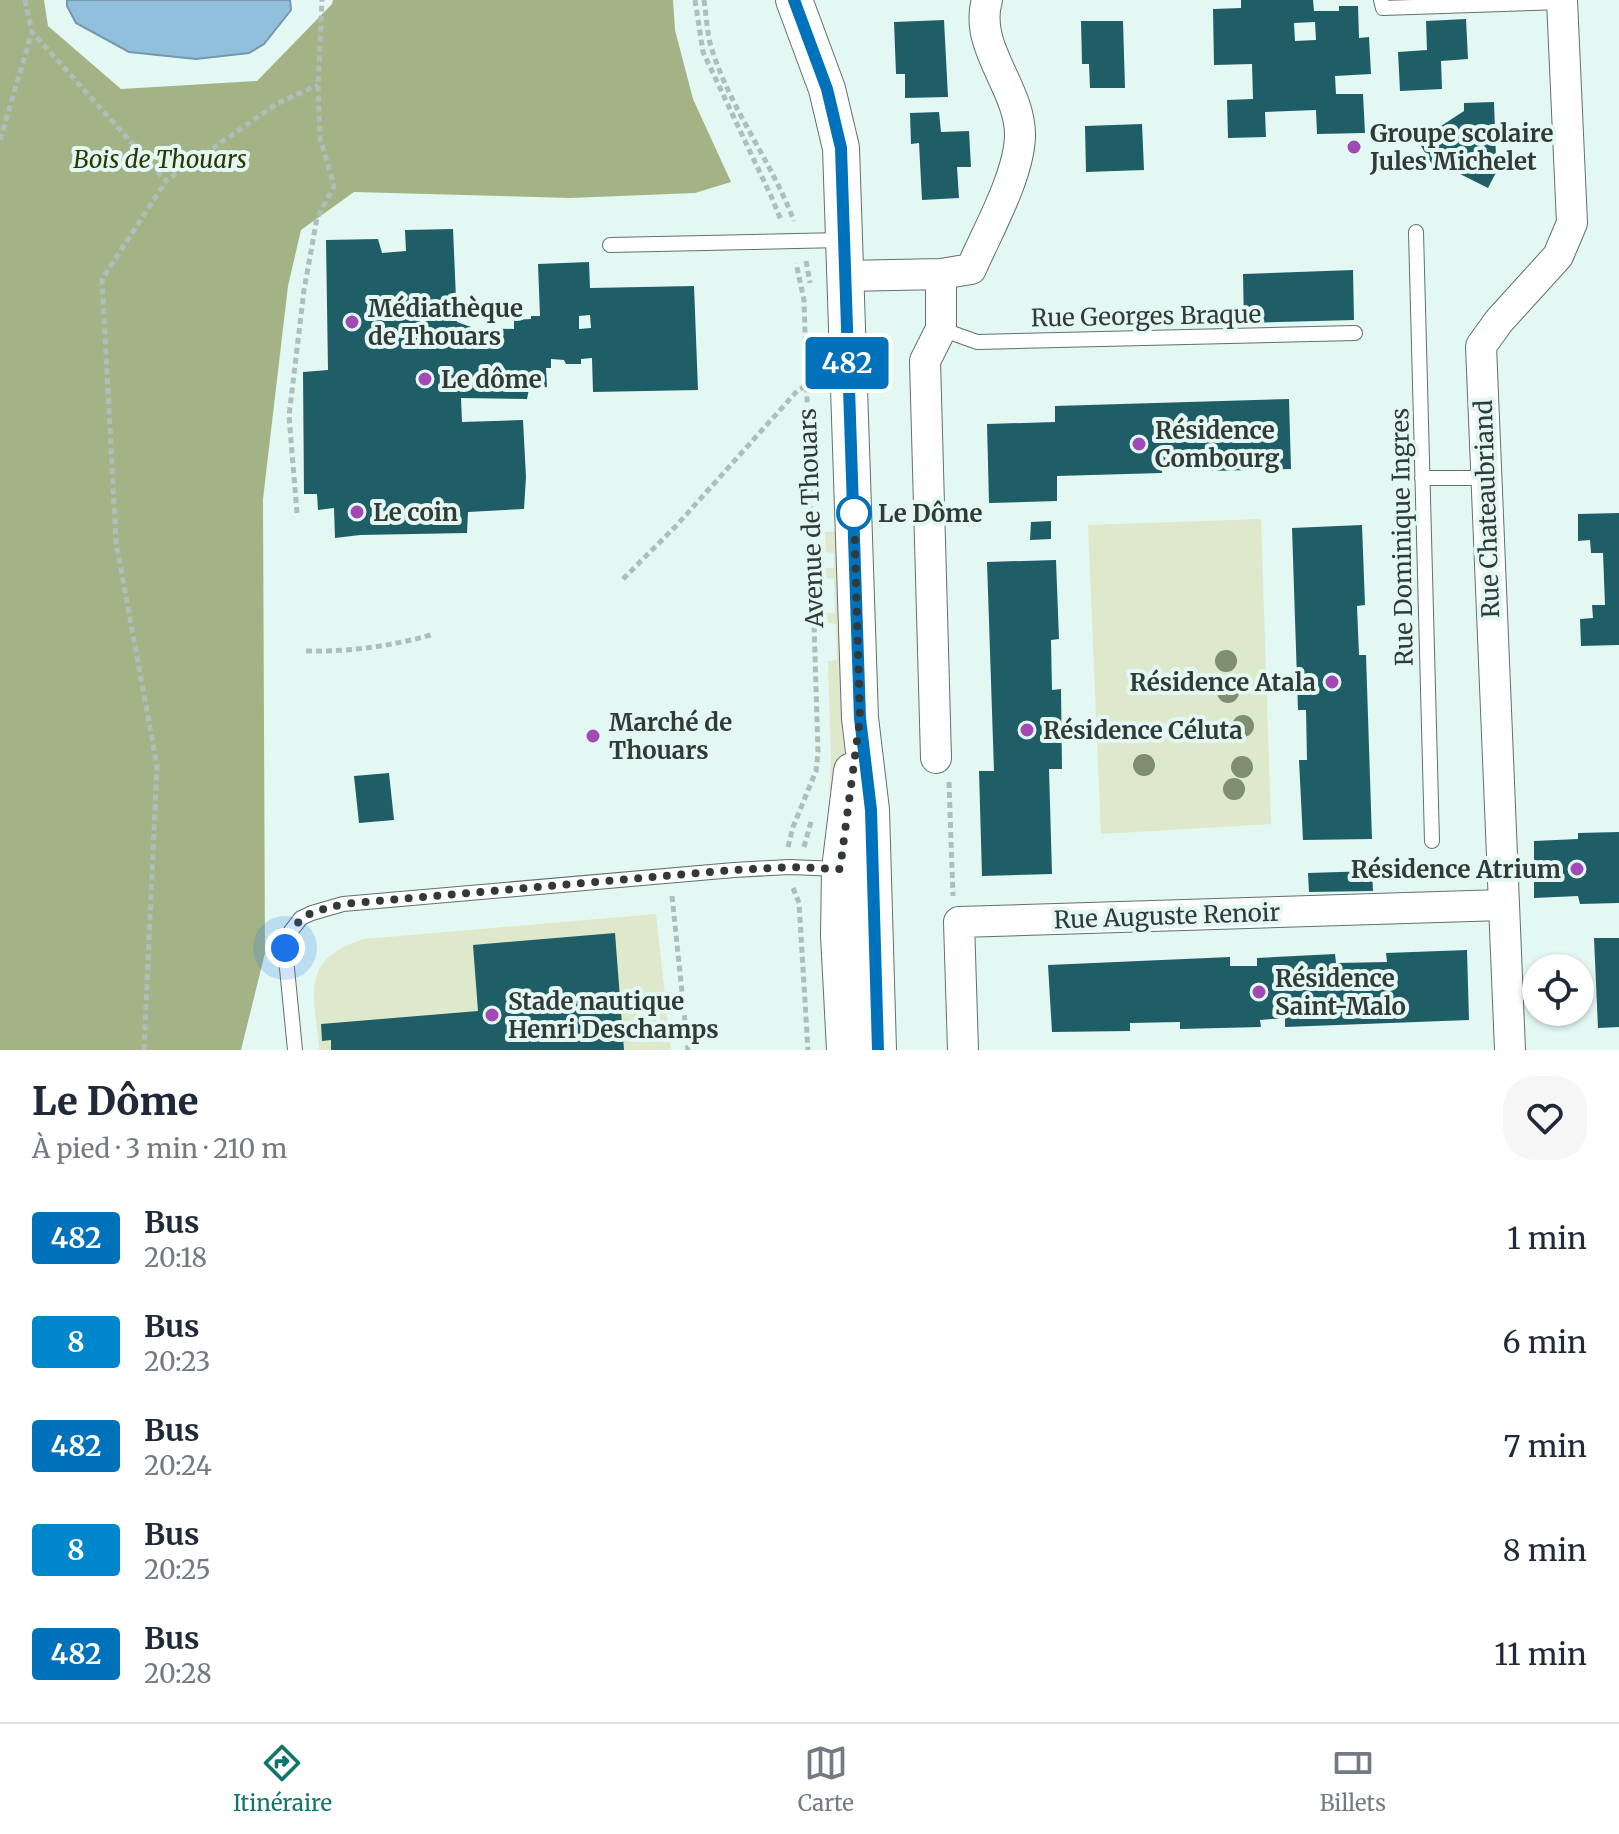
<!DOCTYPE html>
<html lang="fr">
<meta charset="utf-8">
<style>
body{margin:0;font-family:Merriweather,serif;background:#f6f6f7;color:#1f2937;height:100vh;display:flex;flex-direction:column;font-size:30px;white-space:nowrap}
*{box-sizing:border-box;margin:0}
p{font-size:26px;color:#747a83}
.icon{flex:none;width:44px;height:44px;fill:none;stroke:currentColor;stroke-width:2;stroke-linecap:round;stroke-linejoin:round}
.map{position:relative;height:1050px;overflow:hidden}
.sheet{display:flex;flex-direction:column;background:#fff;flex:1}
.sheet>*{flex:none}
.badge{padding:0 16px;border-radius:6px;font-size:28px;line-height:52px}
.tools{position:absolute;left:1522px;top:954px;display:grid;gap:16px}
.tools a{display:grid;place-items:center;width:72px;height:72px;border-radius:50%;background:#fff;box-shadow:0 2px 6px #0004;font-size:40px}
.you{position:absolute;width:40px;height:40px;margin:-20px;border:6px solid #fff;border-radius:50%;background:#1a73e8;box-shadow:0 0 0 12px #1a73e833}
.map>.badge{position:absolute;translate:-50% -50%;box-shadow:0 0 0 4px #fff}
.round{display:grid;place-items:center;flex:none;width:84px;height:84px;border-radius:32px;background:#f6f6f7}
.headline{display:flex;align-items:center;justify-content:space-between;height:136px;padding:0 32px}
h1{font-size:38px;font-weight:800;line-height:60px}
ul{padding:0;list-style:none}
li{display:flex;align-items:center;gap:24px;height:104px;padding:0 32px}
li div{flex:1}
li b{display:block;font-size:30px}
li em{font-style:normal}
li .badge{min-width:88px;font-weight:700;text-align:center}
.menu{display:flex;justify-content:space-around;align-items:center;height:112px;border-top:2px solid #e0e1e3;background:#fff;font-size:22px;color:#747a83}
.menu a{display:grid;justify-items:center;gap:4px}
.menu .on{color:#0f766e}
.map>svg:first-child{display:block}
</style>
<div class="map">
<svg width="1619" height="1050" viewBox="0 0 1619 1050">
<rect width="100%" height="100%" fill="#e4f8f3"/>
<path fill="#dee8cb" d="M1261 519 1271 824 1101 834 1088 525Z
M839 531 846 710 842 794 829 791 831 760 828 661 837 660 836 624 828 623 827 613H835L834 579 827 578 826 568H834V553L826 552 825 532Z
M656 914 671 1050H319C315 994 298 960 364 939Z"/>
<path fill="#a4b386" d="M0 0H44L48 26 121 89 257 81 332 4 333 0H673L675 30 693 99 731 182 695 193 570 198 354 192 301 230 288 286 263 499 265 953 241 1050H0Z"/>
<path fill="#91c0dd" stroke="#7498ac" stroke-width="2" d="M67 0H290L291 10 264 44 249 53 196 59 129 52 76 23 67 6Z"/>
<path fill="#1f5e67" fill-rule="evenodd" d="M1241 0H1313L1314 11H1339V6H1358L1359 38 1369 37 1371 74 1335 76 1336 94H1363L1365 133 1317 134 1316 110 1265 112 1266 137 1228 138 1227 100 1253 99 1252 64 1214 65 1213 9 1241 8ZM1315 22 1316 40 1295 41 1294 23Z
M1466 19 1468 59 1441 61 1442 89 1400 91 1398 52 1427 50 1426 21Z
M944 20 948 97 905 98V74H896L894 22Z
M1081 21H1123L1125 88H1090L1089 64H1082Z
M1494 102 1496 158 1502 161 1488 188 1438 163 1433 166 1418 141 1464 111V103Z
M939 112 941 132 969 131 971 167H957L959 198 922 200 919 143 911 144 910 113Z
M1142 124 1144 170 1086 172 1085 126Z
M453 229 457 322 474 328 514 329V320L531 319V316H540L538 264 589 262 590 288 694 286 698 390 593 392 592 358 581 359V364H566L564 360 551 359V368H546L547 387 529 389 527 399 461 398 462 422 523 420 526 477 524 509 468 512 467 533 360 535 335 538 334 508 318 510 317 494H304L303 372 328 370 326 240 378 239 382 253 406 251 405 230ZM590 315 591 328 579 329V316Z
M1353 270 1354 320 1244 323 1243 274Z
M1289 399 1291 469 1212 471V464L1162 466V473L1057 476V501L989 503 987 424 1055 422V406Z
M1619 513V645L1581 646 1580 619 1593 618 1592 605H1605L1603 553H1591L1590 540 1578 541V514Z
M1051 521V539L1030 540 1031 522Z
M1362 525 1365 605 1357 606 1359 655H1366L1372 839 1303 840 1299 760H1307L1306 710H1298L1292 528Z
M1056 560 1059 639 1051 640 1052 690 1061 689 1062 769H1049L1052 874 982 876 979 771H994L987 562Z
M389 773 394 820 359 823 354 776Z
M1619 832V903L1580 904 1578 896 1534 898V841L1578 839V833Z
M1372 871 1373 891 1309 892 1308 873Z
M615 933 624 1050H331V1040L322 1041 321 1024 478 1011 473 945Z
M1594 938H1619V1027L1598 1028Z
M1467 950 1469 1020 1285 1027V1018L1260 1020 1261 1027 1180 1029V1022L1130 1023V1031L1052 1032 1048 965 1230 957V966H1257V958L1335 954 1336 963 1387 962 1386 953Z"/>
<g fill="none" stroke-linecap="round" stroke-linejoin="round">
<defs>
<path id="service" d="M1381 0 1383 8 1562 2
M1416 232 1432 841
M610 245 842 240
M941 329 977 342 1355 333
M1422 478H1485
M295 1050 285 948 291 931 301 918 312 913 343 904 734 870 789 867 840 869"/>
<path id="minor" d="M941 274 971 269C987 232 1019 176 1020 136 1021 89 973 47 987 0
M845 276 941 274V329L925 361 936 758
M963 1050 959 922 1503 905
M1510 1050 1481 346 1499 321 1558 256 1572 223 1562 0"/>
<path id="tertiary" d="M794 0 827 89 841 148 860 718 871 810 878 1050
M845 1050 839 935 840 869 852 771"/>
</defs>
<use href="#service" stroke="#60716d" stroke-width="16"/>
<use href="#minor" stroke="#60716d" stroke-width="32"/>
<use href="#tertiary" stroke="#60716d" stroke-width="38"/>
<path stroke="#aebeba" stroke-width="5" stroke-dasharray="6 4" stroke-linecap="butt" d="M25 0 32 32 166 181 278 103 318 85
M695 0 703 52 771 196 781 220
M704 0C706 14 707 29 710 43 728 106 771 160 794 221
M0 140 32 32
M806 261 810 283
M297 513 289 416 304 290 317 218 334 186 320 138 318 85 322 0
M623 579 676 526 798 390 808 385
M306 651C349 652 393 646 434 634
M949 782 953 896
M788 847 793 827 816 771 818 752 804 300 796 263
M804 847 812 818
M793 888 799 903 808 1050
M672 896 688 1050
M144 1050 157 766 116 542 102 279 166 181"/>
<use href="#service" stroke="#fff" stroke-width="14"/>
<use href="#minor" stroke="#fff" stroke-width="30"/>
<use href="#tertiary" stroke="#fff" stroke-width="36"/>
</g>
<g fill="#7e8e6e">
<circle cx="1226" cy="661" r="11"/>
<circle cx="1228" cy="692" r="11"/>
<circle cx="1243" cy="726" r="11"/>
<circle cx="1144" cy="765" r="11"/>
<circle cx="1242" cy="767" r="11"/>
<circle cx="1234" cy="789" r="11"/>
</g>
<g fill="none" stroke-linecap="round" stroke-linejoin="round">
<defs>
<path id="line" d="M794 0 827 89 841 148 860 718 871 810 878 1050"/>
</defs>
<use href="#line" stroke="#fff" stroke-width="18"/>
<use href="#line" stroke="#0072bc" stroke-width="12"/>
<path stroke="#323a38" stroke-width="8" stroke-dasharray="0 14.4" d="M285 948C297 912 310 913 343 904L734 870 789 867 840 869 860 718 854 513"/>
</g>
<g fill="#a249b5" stroke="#e4f8f3" stroke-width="3">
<circle cx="1354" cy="147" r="8"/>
<circle cx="352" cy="322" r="8"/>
<circle cx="425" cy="379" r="8"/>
<circle cx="1139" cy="444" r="8"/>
<circle cx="357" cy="512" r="8"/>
<circle cx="1332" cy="682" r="8"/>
<circle cx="1027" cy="730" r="8"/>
<circle cx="593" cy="736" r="8"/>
<circle cx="1577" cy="869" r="8"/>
<circle cx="1259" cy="992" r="8"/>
<circle cx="492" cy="1015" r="8"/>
</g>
<circle fill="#fff" stroke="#0072bc" stroke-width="4" cx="854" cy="513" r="16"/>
<g text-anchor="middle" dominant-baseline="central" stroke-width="8" stroke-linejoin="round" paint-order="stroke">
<g font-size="24" font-weight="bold" fill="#323a38" stroke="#e4f8f3" text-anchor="start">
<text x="1370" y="133">Groupe scolaire<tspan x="1370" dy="28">Jules Michelet</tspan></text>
<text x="368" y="308">Médiathèque<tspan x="368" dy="28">de Thouars</tspan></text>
<text x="441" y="379">Le dôme</text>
<text x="1155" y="430">Résidence<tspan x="1155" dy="28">Combourg</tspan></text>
<text x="373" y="512">Le coin</text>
<text x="1316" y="682" text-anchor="end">Résidence Atala</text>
<text x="609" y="722">Marché de<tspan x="609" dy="28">Thouars</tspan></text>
<text x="1043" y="730">Résidence Céluta</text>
<text x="1561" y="869" text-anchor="end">Résidence Atrium</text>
<text x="1275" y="978">Résidence<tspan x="1275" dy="28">Saint-Malo</tspan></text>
<text x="508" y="1001">Stade nautique<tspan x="508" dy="28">Henri Deschamps</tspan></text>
</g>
<g font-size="24" font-style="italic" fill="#2b3802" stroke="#e4f8f3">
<text x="160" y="159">Bois de Thouars</text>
</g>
<g font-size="24" fill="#323a38" stroke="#e4f8f3">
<text transform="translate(1146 316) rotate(-1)">Rue Georges Braque</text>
<text transform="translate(1487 509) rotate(-92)">Rue Chateaubriand</text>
<text transform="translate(811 518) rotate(-92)">Avenue de Thouars</text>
<text transform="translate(1402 537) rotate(-91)">Rue Dominique Ingres</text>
<text transform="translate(1167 916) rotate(-2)">Rue Auguste Renoir</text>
</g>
<g font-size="24" font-weight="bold" fill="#323a38" stroke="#e4f8f3" text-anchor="start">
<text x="878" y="513">Le Dôme</text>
</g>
</g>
</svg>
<div class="tools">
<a><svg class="icon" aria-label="locate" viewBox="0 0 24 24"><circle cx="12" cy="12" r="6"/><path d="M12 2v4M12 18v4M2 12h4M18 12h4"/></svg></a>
</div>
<div class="you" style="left:285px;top:948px"></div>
<b class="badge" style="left:847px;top:363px;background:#0072bc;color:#fff">482</b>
</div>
<section class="sheet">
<div class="headline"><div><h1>Le Dôme</h1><p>À pied · 3 min · 210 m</p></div><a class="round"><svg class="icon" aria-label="heart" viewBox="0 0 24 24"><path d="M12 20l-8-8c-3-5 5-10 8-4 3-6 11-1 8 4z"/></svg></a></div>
<ul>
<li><span class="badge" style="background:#0072bc;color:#fff">482</span><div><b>Bus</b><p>20:18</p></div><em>1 min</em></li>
<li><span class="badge" style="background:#0086cb;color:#fff">8</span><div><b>Bus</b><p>20:23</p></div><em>6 min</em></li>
<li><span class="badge" style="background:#0072bc;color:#fff">482</span><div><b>Bus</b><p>20:24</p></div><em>7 min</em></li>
<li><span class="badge" style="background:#0086cb;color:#fff">8</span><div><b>Bus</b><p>20:25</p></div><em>8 min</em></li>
<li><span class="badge" style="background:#0072bc;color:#fff">482</span><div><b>Bus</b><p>20:28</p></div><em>11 min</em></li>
</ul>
</section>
<nav class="menu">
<a class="on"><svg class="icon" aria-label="directions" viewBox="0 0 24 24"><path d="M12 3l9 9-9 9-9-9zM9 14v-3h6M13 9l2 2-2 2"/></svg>Itinéraire</a>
<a><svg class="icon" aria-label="map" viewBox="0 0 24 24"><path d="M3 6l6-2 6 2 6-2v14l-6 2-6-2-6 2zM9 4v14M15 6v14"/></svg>Carte</a>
<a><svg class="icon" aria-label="tickets" viewBox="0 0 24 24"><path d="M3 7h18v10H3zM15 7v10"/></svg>Billets</a>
</nav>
